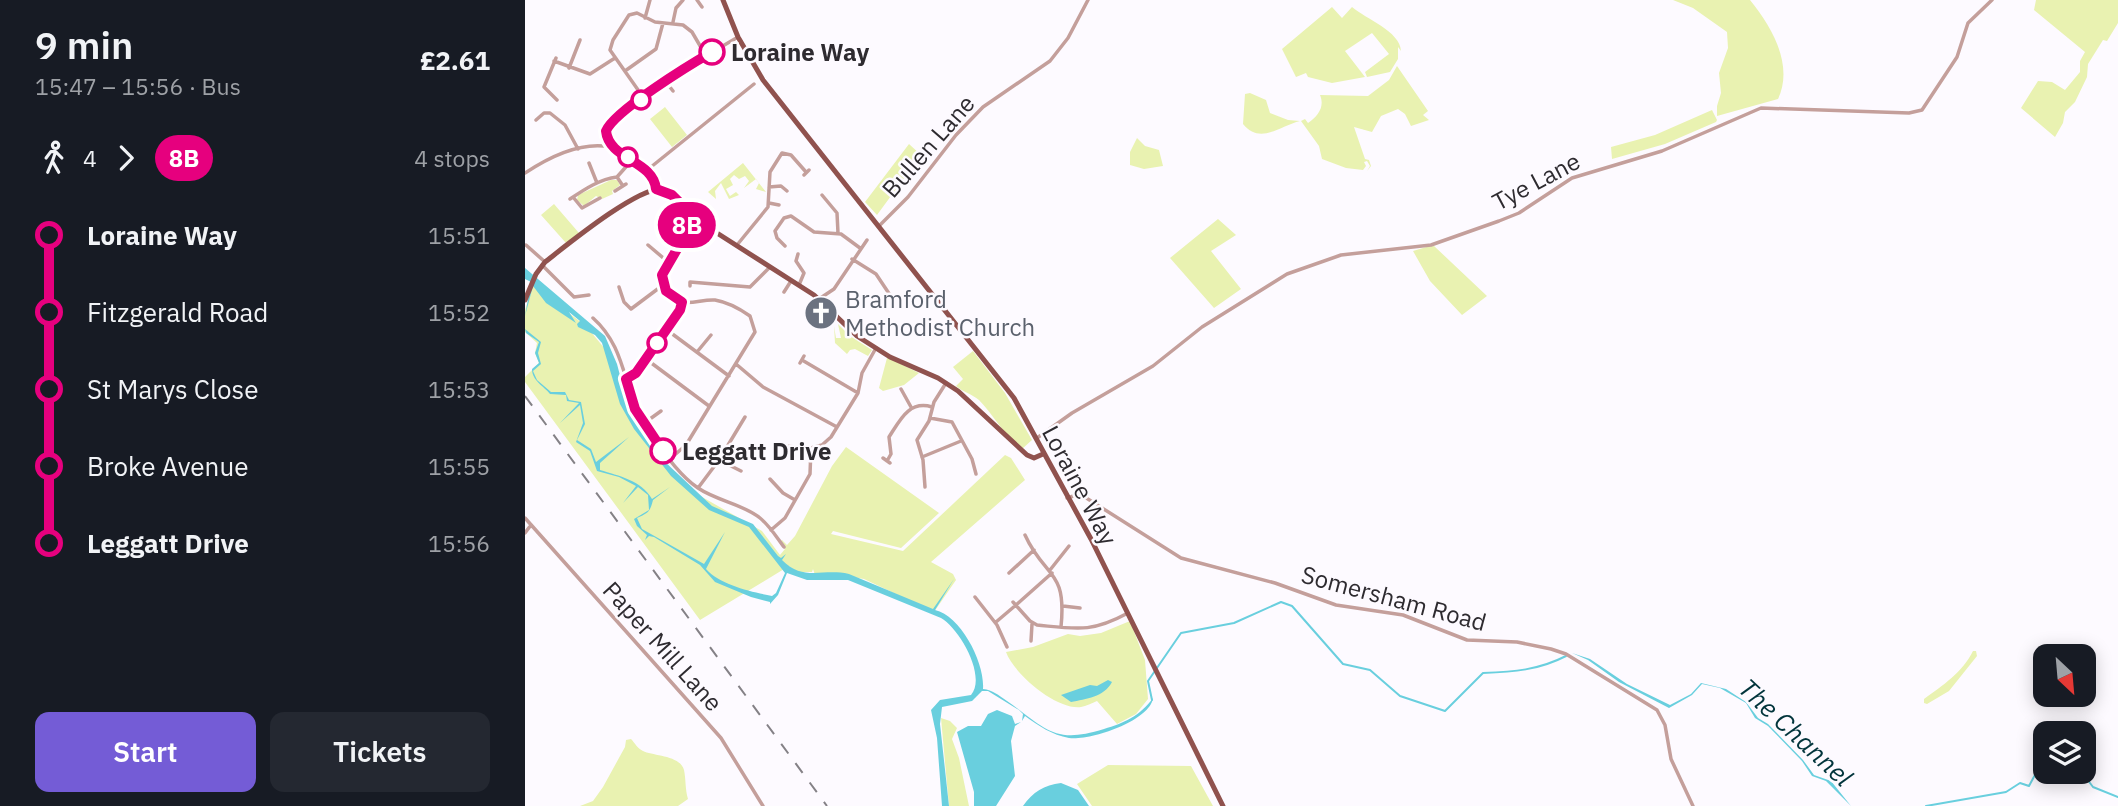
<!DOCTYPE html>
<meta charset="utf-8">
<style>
body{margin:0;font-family:"IBM Plex Sans",sans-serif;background:#242831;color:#f1f3f6;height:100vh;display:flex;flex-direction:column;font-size:26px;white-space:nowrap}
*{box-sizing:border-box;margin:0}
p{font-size:23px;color:#9ea1a6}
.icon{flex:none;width:38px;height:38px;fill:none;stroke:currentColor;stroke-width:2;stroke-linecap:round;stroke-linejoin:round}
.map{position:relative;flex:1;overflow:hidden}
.details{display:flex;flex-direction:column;background:#171b24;width:525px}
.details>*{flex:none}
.badge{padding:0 14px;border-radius:23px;font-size:24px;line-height:46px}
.needle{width:46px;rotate:154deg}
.buttons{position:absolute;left:1508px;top:644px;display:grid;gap:14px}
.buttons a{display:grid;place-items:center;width:63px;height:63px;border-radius:14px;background:#171b24;box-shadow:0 4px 18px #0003;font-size:35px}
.map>.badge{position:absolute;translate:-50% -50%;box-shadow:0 0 0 4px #fff}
.legs{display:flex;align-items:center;gap:10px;height:77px;padding:0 35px;font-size:23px}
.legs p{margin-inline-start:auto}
.head{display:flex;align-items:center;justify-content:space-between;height:119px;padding:0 35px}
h1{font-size:38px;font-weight:600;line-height:52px}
.button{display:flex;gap:14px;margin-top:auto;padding:14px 35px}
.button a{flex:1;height:80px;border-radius:14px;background:#745cd6;color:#fff;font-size:28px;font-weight:600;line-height:80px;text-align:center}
.button a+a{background:#242831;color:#f1f3f6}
ul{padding:0 35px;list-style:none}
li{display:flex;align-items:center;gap:24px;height:77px;font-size:26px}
li i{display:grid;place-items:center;width:10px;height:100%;margin:0 9px;background:currentColor}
li i::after{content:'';width:18px;height:18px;margin:-9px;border:5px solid;border-radius:50%;background:#171b24}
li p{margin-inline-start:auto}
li:first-child i{background:linear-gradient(#0000 50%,currentColor 0)}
li:last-child i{background:linear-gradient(currentColor 50%,#0000 0)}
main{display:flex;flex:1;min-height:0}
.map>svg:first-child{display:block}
</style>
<main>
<section class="details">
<div class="head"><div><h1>9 min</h1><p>15:47 – 15:56 · Bus</p></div><b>£2.61</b></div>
<div class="legs"><svg class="icon" aria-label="walk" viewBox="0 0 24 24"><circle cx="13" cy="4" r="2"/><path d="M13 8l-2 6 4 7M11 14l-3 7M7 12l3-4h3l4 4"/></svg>4<svg class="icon" aria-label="forward" viewBox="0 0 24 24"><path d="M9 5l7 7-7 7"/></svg><b class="badge" style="background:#e6007e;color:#fff">8B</b><p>4 stops</p></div>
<ul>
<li><i style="color:#e6007e"></i><b>Loraine Way</b><p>15:51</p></li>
<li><i style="color:#e6007e"></i><span>Fitzgerald Road</span><p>15:52</p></li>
<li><i style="color:#e6007e"></i><span>St Marys Close</span><p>15:53</p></li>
<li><i style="color:#e6007e"></i><span>Broke Avenue</span><p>15:55</p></li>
<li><i style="color:#e6007e"></i><b>Leggatt Drive</b><p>15:56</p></li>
</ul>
<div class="button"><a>Start</a><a>Tickets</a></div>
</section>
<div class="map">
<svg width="1593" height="806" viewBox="0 0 1593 806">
<rect width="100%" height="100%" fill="#fdfaff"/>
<path fill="#e9f2b1" d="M1148 0H1225C1247 27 1269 65 1253 99L1192 116V106L1196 93 1194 73 1203 48 1202 32 1168 8Z
M1511 0H1593V23L1582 41 1578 40 1563 64 1562 77 1550 102 1540 112 1538 123 1530 137 1496 108 1513 81 1527 82 1540 90 1555 72V61L1560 52 1509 10Z
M807 7 817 18 827 7C841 19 875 31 876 51L873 47V59L865 72 842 77 840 72 864 54 847 33 820 51 840 77 807 83 783 77 781 73 771 77 757 49Z
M872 66 903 111 898 115 904 120 886 126 880 114 873 109 856 116 847 132 829 127 840 159 844 160 846 166 842 171 845 166 842 161 839 162 841 166 838 170 821 168 797 159 794 146 776 121 780 119 783 123C793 116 800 107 795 95L843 96 864 80Z
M725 93 741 100 745 113 763 120 775 121C755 126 735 145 718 124L720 94Z
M140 107 162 135 147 147 125 119Z
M1187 110 1192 120 1191 122 1140 144 1087 159 1086 147 1130 135Z
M612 138 620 146 634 150 638 166 619 169 605 165V152Z
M384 144 396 155 352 215 340 202Z
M218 163 241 192 231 189 234 183 231 179 219 188 224 181 220 176 214 179 209 175 205 179 208 185 201 189 205 196 211 192 214 195 204 199 196 183 190 191 191 199 183 192Z
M86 180H92L95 185 87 191 88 194 77 199 71 196 59 206 52 200 53 195Z
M29 204 54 233 41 243 16 215Z
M693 219 711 235 686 251 716 289 689 308 645 258Z
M908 245 962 296 937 315 905 281 888 251Z
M8 286 61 326 85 355 97 401 122 443 163 489 237 531 255 555 260 549 254 542 257 540 262 545 270 536 307 466 321 447 414 513 376 548 308 531 306 534 378 551 480 455 486 458 500 480 406 562 428 574 431 580 409 612 339 579 310 574 290 575 288 569 287 572H272L264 566 175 620 0 382V377L14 363 10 353 12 343 0 332V310Z
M313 324 325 336 347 350 343 356 330 349 325 350 322 354 310 343 309 326 311 338H316Z
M448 351 480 393 507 440 497 449C479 436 468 414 454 400 447 394 438 392 431 386L438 379 428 367Z
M362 358H364L394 373 379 385 358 391 354 388Z
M605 621 620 660 623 699 611 714 592 724 572 701C567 703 561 706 556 707 531 710 489 674 481 652L508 647 543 634 555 636 576 633Z
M1448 651H1451L1452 656 1424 691 1402 704 1399 703V699C1417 686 1438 672 1448 651Z
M416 718 425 721 432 728 427 739 434 758 444 806H424Z
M106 739C110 743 112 748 118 751 128 756 155 755 159 770 161 779 160 789 163 799L153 806H55L68 801 78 787 100 747 101 740Z
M583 765 666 766 688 806H567L552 784Z"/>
<path fill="#69cfde" d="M0 268 80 336 92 364 103 406 117 431 138 460 187 506 228 524 253 556 256 558 261 554 257 560C279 582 297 568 324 574L408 609 429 579 410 610C436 616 460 663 458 689 468 690 473 695 482 701 521 728 528 745 579 729 599 723 615 716 628 698 625 721 565 741 544 738 527 735 514 726 500 716L497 721 498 714 494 710 463 691H457L447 701 417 707 415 724 424 806H417L412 738 406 710 415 700 446 695C462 676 434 628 416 618L323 580H282L262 573 253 595 245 604V602L226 597 190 582 175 565 129 537 124 536 120 540 122 535 112 526 109 519 124 510 123 495 113 487 98 503 111 486 94 477 72 471 65 451 51 442 58 423 55 405 35 423 54 403 42 401 41 395 25 394C19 386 7 381 7 369L14 363 10 353 14 342 1 333 0 329 16 342 13 353 16 364 8 371 12 380 26 392H40L44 400 56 402 60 424 52 440 66 449 71 462 104 437 75 463V470C94 476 116 480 127 499L145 487 128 500C125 512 123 513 112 518L117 529 179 564 200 532 181 569C195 585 227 592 247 596L251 593 260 573 224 527 184 510 146 476 109 429 95 404 77 343 70 335 53 327 52 324 55 321 44 312 51 323 21 303 8 286 0 316 6 282 0 279Z
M1047 653 1065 659 1102 684 1145 705 1166 694 1176 683 1201 689 1221 702 1233 718 1243 724 1278 760 1289 775 1306 781 1326 806 1301 781 1287 776 1277 761 1243 726 1230 718 1221 703 1195 688 1177 684 1167 695 1144 708 1094 682 1063 660Z
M583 680 587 682C579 697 561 699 546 702L536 695 565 685 572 686Z
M472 710 487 716 490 724 496 722 490 726 486 741 490 776 471 806H449V792L432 732 443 726H456L463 714Z
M536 783 553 790 564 806H498C508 792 519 785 536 783Z"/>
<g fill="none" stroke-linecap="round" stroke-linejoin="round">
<path stroke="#69cfde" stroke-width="2" d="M627 700 623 681 656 633 709 623 756 602 767 606 818 664 845 670 875 696 920 711 958 673C988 672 1014 670 1041 656
M1545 772 1559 775 1568 787 1593 797
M1401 806 1481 792 1495 783 1504 786 1511 773 1521 770"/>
<path stroke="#c49f9b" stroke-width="3.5" d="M172 0 177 7
M120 18 125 0
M148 22 151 8 158 0
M31 58 19 87 32 100
M29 61 65 74 90 58
M44 68 55 40
M100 71 131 49 138 23
M141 82 148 91
M118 97 85 50 88 40 104 15 112 13 130 22 158 25 167 32 181 56
M11 120 19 113H25L40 125 53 149
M64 163 72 183
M121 171 229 84
M0 173C24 157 57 141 86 147
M279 175 284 170
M92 177 107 160
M244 187 256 186 262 191
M131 189C127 161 89 159 81 134L83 126 157 70 213 37
M90 191 101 184
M297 195 312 213 313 233
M48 197 57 208 75 198
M45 199C60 189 75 179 92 177L98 186
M244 203 254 205
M354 226 383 197 431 135 458 107 525 61 543 38 563 0
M1 245 20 262
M123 245 143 262
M212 245 243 207 245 172 257 153 266 155 281 172
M260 246 252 238 250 231 259 218 266 216 289 232 316 234 335 248
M273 254 271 261 279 273 274 285
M327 259 351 274 365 295
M17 265 49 297 64 295
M165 286V282L225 287 245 267
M94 287 99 302 106 309 138 285
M259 292 266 281
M294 299 309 289 342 240
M68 318C104 350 97 394 124 432 138 451 153 474 173 488 192 501 218 504 235 518 245 526 252 538 259 547
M142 330 204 376
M172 352 186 335
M121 359 184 406
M277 360 333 393
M275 363 279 356
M211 364 238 387 312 427
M101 379 111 373 155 310 157 302
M376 389 386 407
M405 418 427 422 447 459 451 474
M118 424 136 411
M512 438 547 413 628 366 677 327 762 274 816 255 906 245 974 221 994 213 1047 178 1137 151 1236 108 1384 113 1397 110 1432 57 1443 23 1467 0
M258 446 286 448
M397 457 436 441
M358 458 365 463
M145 459 161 445 230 332 225 316C215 309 202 302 190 300 179 299 168 304 157 302 124 296 140 266 151 250 159 239 160 227 169 217
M194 460 216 471
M362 461 366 454 364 437C375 420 384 400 407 407
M245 479 258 493 270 500
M400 487 398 460 392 440 404 421 409 402 421 383
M173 488 194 460 220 417
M542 498 555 494 656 558 750 583 811 605 878 615 942 640 992 642 1026 649 1041 654 1132 710 1140 725 1146 759 1168 806
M0 518 196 738 238 806
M246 530 260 518 285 474 286 448 297 445 306 437 333 393 337 373 351 348
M0 533 6 525
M500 535C520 579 542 568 536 627
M525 570 544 546
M484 573 509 550
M450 597 472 625 482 647
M488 602 505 621 512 625C552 629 566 633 603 613
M491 605 527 573
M538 606 555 608
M471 622 491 605
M506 641 507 624"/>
<path stroke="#90524e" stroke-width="5" d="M198 0 213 37 238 80 489 398 566 539 698 806
M0 300 11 274 20 262C42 245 110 189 136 189L148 196 181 226 289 295 332 336 365 357 413 378 433 391 502 455 509 458 518 454"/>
<path stroke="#848186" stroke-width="2" stroke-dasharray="12 12" stroke-linecap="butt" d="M0 396 302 806"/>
</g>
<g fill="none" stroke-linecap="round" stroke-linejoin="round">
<defs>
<path id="line-1" d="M138 451 110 409 101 379 111 373 155 310 157 302 141 291 137 275 155 244 161 226 169 217 147 195 131 189C128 160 84 160 81 131 89 111 166 64 187 52"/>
</defs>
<use href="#line-1" stroke="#fff" stroke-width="16"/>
<use href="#line-1" stroke="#e6007e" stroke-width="10"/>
</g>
<defs>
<symbol id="church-disc" viewBox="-11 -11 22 22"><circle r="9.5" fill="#6b7280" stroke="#fdfaff"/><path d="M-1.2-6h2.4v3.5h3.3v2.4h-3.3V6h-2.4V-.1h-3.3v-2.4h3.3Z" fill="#fff"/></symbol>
</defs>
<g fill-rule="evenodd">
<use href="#church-disc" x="277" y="294" width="38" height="38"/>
</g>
<g fill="#fff" stroke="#e6007e" stroke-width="3.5">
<circle cx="187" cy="52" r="12"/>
<circle cx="116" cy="100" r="9"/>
<circle cx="103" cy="157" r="9"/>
<circle cx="132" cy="343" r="9"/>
<circle cx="138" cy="451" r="12"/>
</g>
<g text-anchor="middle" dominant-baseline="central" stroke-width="5" stroke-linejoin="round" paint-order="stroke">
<g font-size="24" font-weight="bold" fill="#2e2b30" stroke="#fdfaff" text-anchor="start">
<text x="206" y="52">Loraine Way</text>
<text x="157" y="451">Leggatt Drive</text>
</g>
<g font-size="24" fill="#2e2b30" stroke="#fdfaff">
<text transform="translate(403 146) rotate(-49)">Bullen Lane</text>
<text transform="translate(1011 181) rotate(-28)">Tye Lane</text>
<text transform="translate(555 485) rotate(62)">Loraine Way</text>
<text transform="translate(869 598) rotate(15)">Somersham Road</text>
<text transform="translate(138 646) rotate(48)">Paper Mill Lane</text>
</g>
<g font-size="24" fill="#5b616d" stroke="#fdfaff" text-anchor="start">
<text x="320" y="299">Bramford<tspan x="320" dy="28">Methodist Church</tspan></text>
</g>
<g font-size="26" font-style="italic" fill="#01343b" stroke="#fdfaff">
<text transform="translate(1271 732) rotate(43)">The Channel</text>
</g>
</g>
</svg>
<div class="buttons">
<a><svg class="needle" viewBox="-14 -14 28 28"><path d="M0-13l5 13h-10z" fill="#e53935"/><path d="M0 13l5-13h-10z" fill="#9ea1a6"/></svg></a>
<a><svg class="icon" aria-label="layers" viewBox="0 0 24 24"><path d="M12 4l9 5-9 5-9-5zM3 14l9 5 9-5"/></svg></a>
</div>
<b class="badge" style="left:162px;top:225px;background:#e6007e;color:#fff">8B</b>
</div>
</main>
